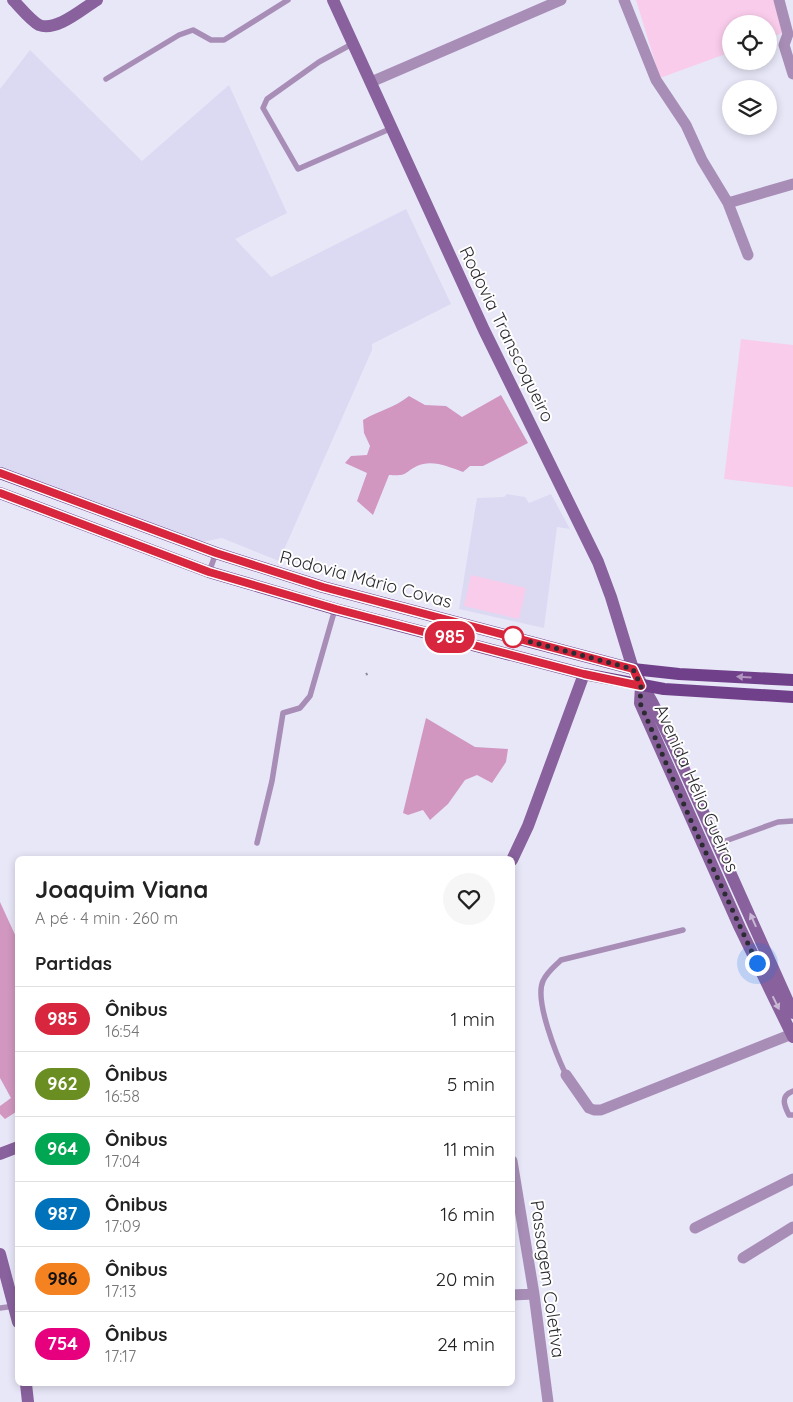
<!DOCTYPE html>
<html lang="pt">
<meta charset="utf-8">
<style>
body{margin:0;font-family:Quicksand,sans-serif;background:#f6f6f6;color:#222;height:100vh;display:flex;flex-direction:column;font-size:19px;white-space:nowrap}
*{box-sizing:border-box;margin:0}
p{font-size:16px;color:#767676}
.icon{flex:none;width:28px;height:28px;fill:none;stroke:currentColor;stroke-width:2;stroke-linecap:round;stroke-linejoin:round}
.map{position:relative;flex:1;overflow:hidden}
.side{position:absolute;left:15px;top:856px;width:500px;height:530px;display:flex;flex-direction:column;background:#fff;border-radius:8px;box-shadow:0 2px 8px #0003}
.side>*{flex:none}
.badge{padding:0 10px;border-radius:16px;font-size:18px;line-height:32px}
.tools{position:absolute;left:722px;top:15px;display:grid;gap:10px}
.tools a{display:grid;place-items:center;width:55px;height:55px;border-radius:50%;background:#fff;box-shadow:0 2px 8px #0003;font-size:25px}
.you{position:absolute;width:25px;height:25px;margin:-12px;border:4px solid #fff;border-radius:50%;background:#1a73e8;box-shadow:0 0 0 8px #1a73e833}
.map>.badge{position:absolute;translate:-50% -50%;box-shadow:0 0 0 2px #fff}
h2{padding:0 20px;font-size:19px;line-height:45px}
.round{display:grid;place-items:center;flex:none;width:52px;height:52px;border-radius:26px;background:#f6f6f6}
.headline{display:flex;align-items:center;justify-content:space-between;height:85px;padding:0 20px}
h1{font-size:24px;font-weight:700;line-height:38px}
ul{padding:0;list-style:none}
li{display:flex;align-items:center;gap:15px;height:65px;padding:0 20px;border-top:1px solid #e0e0e0}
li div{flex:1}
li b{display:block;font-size:19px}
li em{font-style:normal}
li .badge{min-width:55px;font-weight:700;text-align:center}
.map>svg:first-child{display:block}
</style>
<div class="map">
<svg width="793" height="1402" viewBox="0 0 793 1402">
<rect width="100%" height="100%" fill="#e8e7f8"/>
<path fill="#dcdaf3" d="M30 50 142 161 229 85 287 213 235 239 271 277 406 209 451 304 372 344V350L279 561 222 538 197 543 0 467V89Z
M507 494 525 497 529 503 551 494 570 529 557 527 544 628 459 609 477 498 504 497Z"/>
<path fill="#f9cceb" d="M636 0H776L785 32 769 38V24H731V52L660 78Z
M741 339 793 345V487L724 479Z
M471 575 526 588 519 619 464 606Z"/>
<path fill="#d197c0" d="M501 395 528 443 483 466H470L463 472C449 467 432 459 417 466 402 474 408 476 389 475L373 515 357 501 367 473 345 463 351 456 367 455 370 446 364 433 363 420C380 410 394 408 409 396L425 405 446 406 462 417Z
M426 718 475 747 508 749 506 762 492 783 477 775 465 780 448 804 430 820 423 810 408 815 403 813Z
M0 902 17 939V1113L16 1112 5 1119 0 1114V1106L11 1098 0 1078Z"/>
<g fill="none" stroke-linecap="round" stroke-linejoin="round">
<path stroke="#8e8e9a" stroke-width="2" stroke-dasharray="2.5 4" stroke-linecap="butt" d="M366 673 368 676"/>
<path stroke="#a88eb7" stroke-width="5.5" d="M352 44 319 62 267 99 263 108 298 169 392 128
M106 79 179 35 193 30 211 40H224L288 0
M209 572 216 553
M257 843 272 781 283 713 300 708 310 696 335 609
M717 844 778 822 793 821
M566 1075C557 1056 534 1000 543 981 547 972 554 967 561 960L683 930
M793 1091C780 1096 784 1105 789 1115H793
M0 1308 15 1306"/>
<path stroke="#a88eb7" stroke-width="11" d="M624 0 656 80 686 125 702 160 728 203 748 255
M779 0 788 34 784 45 793 74
M371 82 561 0
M728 203 793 184
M566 1075 589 1108 594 1110H601L792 1034
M512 1161 534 1294 548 1402
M695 1228 793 1179
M743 1258 793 1227
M512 1295 534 1294"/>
<path stroke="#88619d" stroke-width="12" d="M13 0C20 7 30 20 39 25 57 32 83 8 97 0
M333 0 484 330 598 562 611 597 633 669 652 702 674 747 793 1013
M641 686 640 703 740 928 793 1037
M512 860 528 826 584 674
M0 1154 18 1147
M0 1254 18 1322
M26 1384 28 1402"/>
<path stroke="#71408a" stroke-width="12" d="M0 473 216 553 323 587 633 669 679 674 793 680
M0 493 209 572 335 609 584 674 664 689 793 697"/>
</g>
<defs><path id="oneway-solid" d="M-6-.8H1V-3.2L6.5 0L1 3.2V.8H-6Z" transform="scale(1.25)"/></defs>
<use fill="#b196bf" href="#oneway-solid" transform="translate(744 677) rotate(-177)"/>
<g fill="#c9b8d3">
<use href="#oneway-solid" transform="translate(753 920) rotate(-114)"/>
<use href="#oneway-solid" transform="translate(776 1003) rotate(64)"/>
</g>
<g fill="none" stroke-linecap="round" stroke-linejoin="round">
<defs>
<path id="line" d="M0 473 216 553 323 587 633 669 641 686 584 674 336 609 209 572 0 493"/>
</defs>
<use href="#line" stroke="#fff" stroke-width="11"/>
<use href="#line" stroke="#d7263d" stroke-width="8"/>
<path stroke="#2b2b31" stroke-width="5" stroke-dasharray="0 9" d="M513 637 633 669 641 686 640 703 692 823 757 963"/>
</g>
<circle fill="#fff" stroke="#d7263d" stroke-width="2.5" cx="513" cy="637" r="10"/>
<g text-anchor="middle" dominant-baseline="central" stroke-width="4" stroke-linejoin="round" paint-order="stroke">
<g font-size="18" fill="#2b2b31" stroke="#fff">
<text transform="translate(507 334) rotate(64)">Rodovia Transcoqueiro</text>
<text transform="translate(366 579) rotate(15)">Rodovia Mário Covas</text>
<text transform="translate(697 788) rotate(66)">Avenida Hélio Gueiros</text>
<text transform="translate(548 1279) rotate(82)">Passagem Coletiva</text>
</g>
</g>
</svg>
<div class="tools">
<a><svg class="icon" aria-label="locate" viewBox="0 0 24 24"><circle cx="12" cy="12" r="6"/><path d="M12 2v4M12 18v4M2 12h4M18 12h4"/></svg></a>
<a><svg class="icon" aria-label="layers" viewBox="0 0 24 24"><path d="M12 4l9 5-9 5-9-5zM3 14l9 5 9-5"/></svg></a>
</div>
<div class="you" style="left:757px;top:963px"></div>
<b class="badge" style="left:450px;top:637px;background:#d7263d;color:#fff">985</b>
<section class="side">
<div class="headline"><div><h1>Joaquim Viana</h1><p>A pé · 4 min · 260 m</p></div><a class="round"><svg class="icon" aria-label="heart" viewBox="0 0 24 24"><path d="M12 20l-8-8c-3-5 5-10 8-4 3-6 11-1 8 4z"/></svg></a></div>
<h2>Partidas</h2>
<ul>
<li><span class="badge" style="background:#d7263d;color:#fff">985</span><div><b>Ônibus</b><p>16:54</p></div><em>1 min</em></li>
<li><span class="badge" style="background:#6b8e23;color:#fff">962</span><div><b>Ônibus</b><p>16:58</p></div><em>5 min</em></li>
<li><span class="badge" style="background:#00a651;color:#fff">964</span><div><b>Ônibus</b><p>17:04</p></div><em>11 min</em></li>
<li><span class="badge" style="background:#0072bc;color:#fff">987</span><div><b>Ônibus</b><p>17:09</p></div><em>16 min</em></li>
<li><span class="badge" style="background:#f58220;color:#111">986</span><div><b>Ônibus</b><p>17:13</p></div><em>20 min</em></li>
<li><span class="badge" style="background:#e6007e;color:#fff">754</span><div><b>Ônibus</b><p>17:17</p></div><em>24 min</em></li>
</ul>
</section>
</div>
